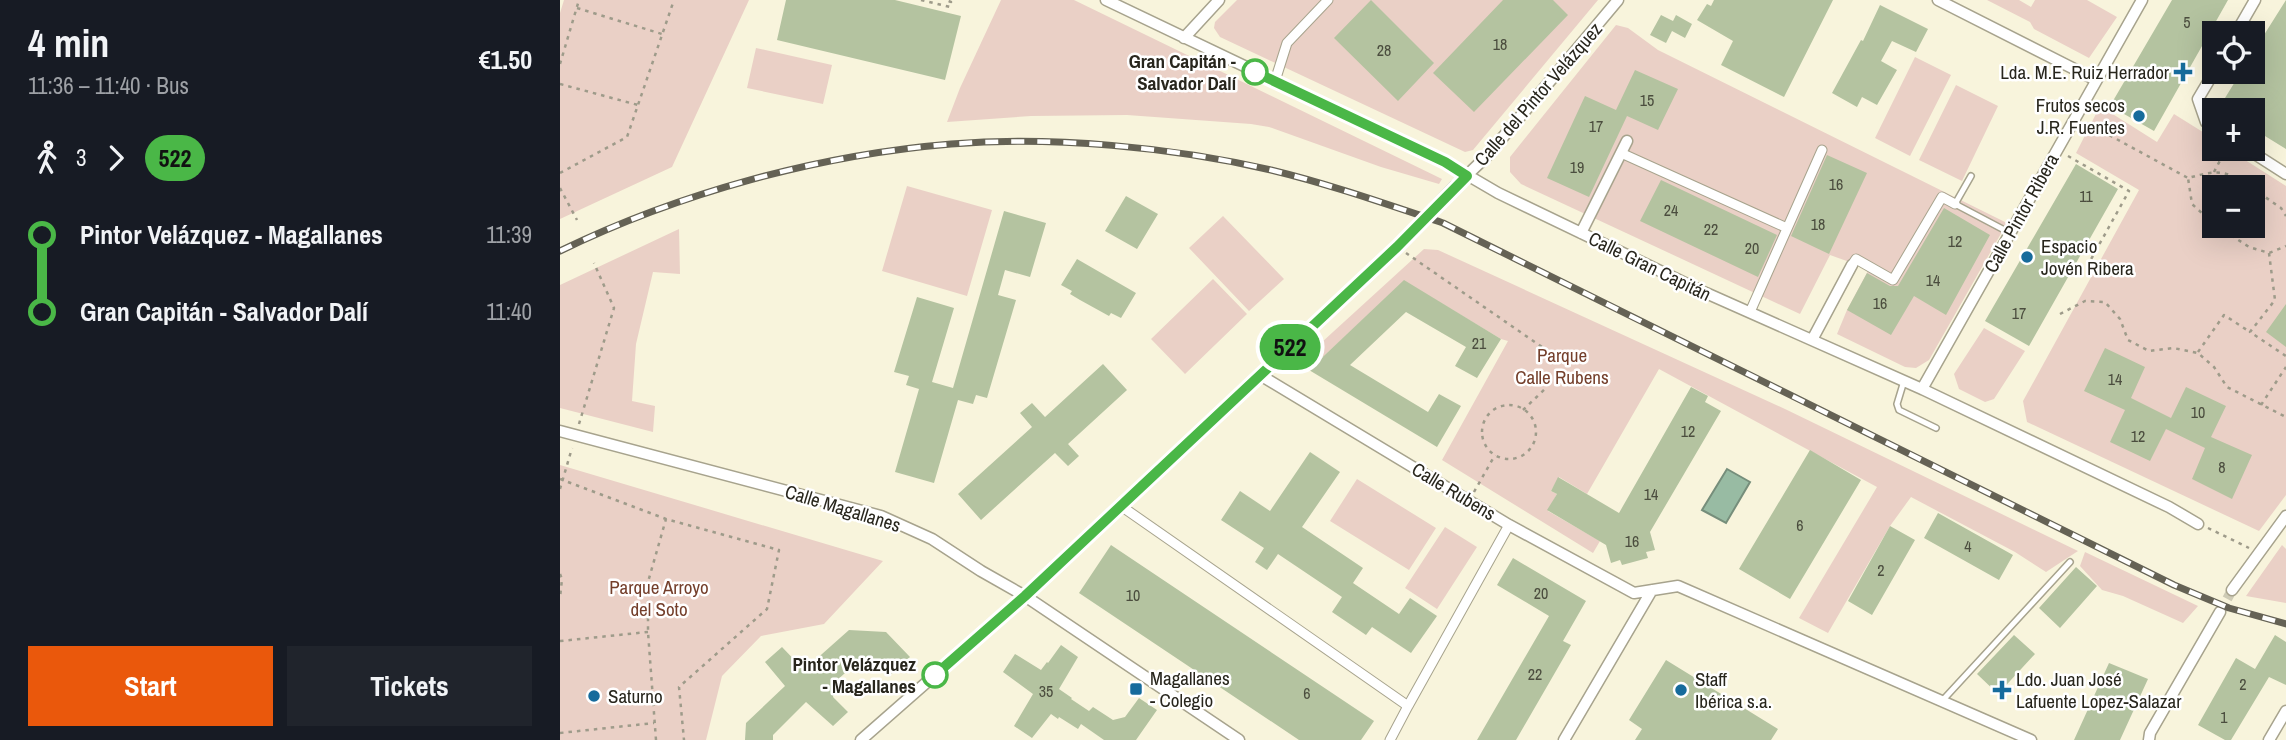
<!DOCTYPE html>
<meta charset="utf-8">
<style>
body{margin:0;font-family:"Archivo Narrow",sans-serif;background:#20242c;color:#f1f3f6;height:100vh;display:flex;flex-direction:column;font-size:26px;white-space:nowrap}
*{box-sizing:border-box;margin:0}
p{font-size:23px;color:#9ea1a6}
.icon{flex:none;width:38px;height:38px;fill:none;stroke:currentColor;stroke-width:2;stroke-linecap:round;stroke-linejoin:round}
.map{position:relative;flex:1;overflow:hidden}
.side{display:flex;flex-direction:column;background:#171b24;width:560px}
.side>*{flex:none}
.badge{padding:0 14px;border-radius:23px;font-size:24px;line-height:46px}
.controls{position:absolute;left:1642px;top:21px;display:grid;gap:14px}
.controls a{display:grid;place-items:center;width:63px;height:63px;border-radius:0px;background:#171b24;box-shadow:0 7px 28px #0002;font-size:35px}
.map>.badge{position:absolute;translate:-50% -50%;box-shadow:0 0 0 4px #fff}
.legs{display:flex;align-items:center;gap:10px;height:77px;padding:0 28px;font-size:23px}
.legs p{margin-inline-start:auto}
.head{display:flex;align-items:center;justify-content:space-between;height:119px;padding:0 28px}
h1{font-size:38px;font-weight:700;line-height:52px}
.button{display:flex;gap:14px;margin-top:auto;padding:14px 28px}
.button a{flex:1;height:80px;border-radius:0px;background:#ea580c;color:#fff;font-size:28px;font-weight:700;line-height:80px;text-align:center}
.button a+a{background:#20242c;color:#f1f3f6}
ul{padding:0 28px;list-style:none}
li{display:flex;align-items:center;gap:24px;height:77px;font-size:26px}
li i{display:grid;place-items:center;width:10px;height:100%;margin:0 9px;background:currentColor}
li i::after{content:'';width:18px;height:18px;margin:-9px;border:5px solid;border-radius:50%;background:#171b24}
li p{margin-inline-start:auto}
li:first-child i{background:linear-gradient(#0000 50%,currentColor 0)}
li:last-child i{background:linear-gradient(currentColor 50%,#0000 0)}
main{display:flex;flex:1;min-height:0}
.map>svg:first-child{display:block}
</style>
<main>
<section class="side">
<div class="head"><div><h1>4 min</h1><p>11:36 – 11:40 · Bus</p></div><b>€1.50</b></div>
<div class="legs"><svg class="icon" aria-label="walk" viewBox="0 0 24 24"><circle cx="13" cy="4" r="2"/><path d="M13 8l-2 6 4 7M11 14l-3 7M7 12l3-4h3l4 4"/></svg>3<svg class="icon" aria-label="forward" viewBox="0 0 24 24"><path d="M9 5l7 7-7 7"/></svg><b class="badge" style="background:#4ab747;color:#111">522</b></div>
<ul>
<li><i style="color:#4ab747"></i><b>Pintor Velázquez - Magallanes</b><p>11:39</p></li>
<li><i style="color:#4ab747"></i><b>Gran Capitán - Salvador Dalí</b><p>11:40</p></li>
</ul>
<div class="button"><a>Start</a><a>Tickets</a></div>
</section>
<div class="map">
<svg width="1726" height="740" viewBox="0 0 1726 740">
<rect width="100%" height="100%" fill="#f8f4dc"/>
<path fill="#ead0c6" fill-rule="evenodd" d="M4 0H189L112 167 0 219V13Z
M441 0H514L882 179 879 184 821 167 709 127 691 124 567 115 471 116 387 122 400 88Z
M677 0H1038L913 150 905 152 660 37 654 28 655 22Z
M1427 0H1459L1471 7 1475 0H1527L1557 17 1529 58 1474 29 1470 22Z
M1056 25 1068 28 1098 50 1447 223 1369 360 1356 368 1345 367 1277 334 1287 310 1309 269 1270 255 1240 314 961 184 950 172V157Z
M196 48 272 65 263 104 187 88Z
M1355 57 1391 75 1350 156 1315 138Z
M1396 85 1438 106 1402 181 1359 160Z
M1540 106 1597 142 1614 114 1654 139V149H1668L1726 186V495L1699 531 1467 422 1463 401 1579 190 1516 153ZM1654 187H1692V226H1654Z
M347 186 432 210 407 296 322 271Z
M663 216 724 279 689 311 629 248Z
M119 229 120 274 93 272 76 344 72 401 95 406 93 432 0 408V285Z
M864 249 878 250 1225 409 1518 551 1486 572 1455 552 1351 497 1330 526 1268 633 1239 618 1317 487 1099 369 1027 494 999 477 991 491 997 494 988 511 1040 541 1033 553 882 460 948 341 941 339 844 281 749 370 739 363Z
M653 279 687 314 625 374 591 339Z
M1424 328 1465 351 1434 399 1425 402 1399 389 1394 374Z
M0 465 323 561 264 624 201 636 162 676 146 740H0Z
M797 479 876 528 849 570 770 521Z
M885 527 917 547 877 609 845 588Z
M1722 545 1726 549V603L1686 596Z
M1525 552 1638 606 1623 623 1563 596 1542 590 1520 566Z"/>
<path fill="#98bba3" stroke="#768e7b" stroke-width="2" d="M1167 469 1190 482 1166 523 1142 510Z"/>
<path fill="#b4c3a0" d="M226 0H335L401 16 385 80 217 40Z
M811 0 874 63 838 101 774 38Z
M943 0H993L1008 15 914 112 873 73Z
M1154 0H1273L1224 97 1161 65 1173 41 1137 20 1147 4 1151 6Z
M1612 0H1668L1594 131 1550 106Z
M1726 0V149L1692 128V110H1663L1669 101 1665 98 1681 72H1692V54Z
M1320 5 1368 29 1356 52 1332 41 1321 61 1337 70 1317 105 1302 97 1297 107 1272 93 1301 40 1303 41Z
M1101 15 1113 21 1116 15 1132 24 1125 38 1112 31 1106 43 1090 35Z
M1075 70 1118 89 1098 130 1067 116 1029 197 987 178 1025 96 1056 110Z
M1267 155 1307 173 1269 254 1231 236Z
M1516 164 1558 189 1469 346 1425 321Z
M1101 180 1217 235 1198 277 1080 221Z
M566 196 598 214 577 249 545 231Z
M1384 208 1430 235 1386 315 1354 296 1331 335 1287 310 1307 273 1330 286H1338Z
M444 211 486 223 470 277 445 270 438 295 456 300 427 398 416 395 413 404 398 400 374 483 335 472 359 389 346 385 349 376 334 372 357 297 394 308 372 382 393 388Z
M517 259 576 293 561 318 551 313 549 316 520 300 510 294 512 291 501 285Z
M844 280 941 339 917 378 895 366 906 347 846 312 790 365 868 412 879 394 901 406 877 447 749 370Z
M1726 304V347L1706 332Z
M1545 348 1585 367 1571 398 1611 418 1626 387 1666 406 1651 437 1692 455 1672 499 1632 479 1645 448 1606 429 1590 461 1550 442 1565 410 1524 391Z
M543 364 567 390 508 444 519 456 508 466 495 453 421 520 398 494 472 427 460 413 472 403 485 417Z
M1131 387 1148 396 1145 402 1161 411 1090 532 1095 550 1086 552 1088 558 1062 565 1060 560 1051 563 1046 545 987 510 997 494 991 491 998 477 1059 513Z
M1250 450 1301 480 1230 599 1179 569Z
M750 452 780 472 742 527 803 568 793 583 839 614 850 598 877 616 851 653 812 627 806 635 772 612 782 597 718 554 707 570 695 562 704 548 661 520 680 491 710 511Z
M1378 513 1453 555 1439 580 1364 538Z
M1330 526 1355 540 1312 615 1288 601Z
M551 545 814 721 801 740H739L519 593Z
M953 558 1026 601 1003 641 1011 645 956 740H917L989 616 937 585Z
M1516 567 1537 586 1500 628 1479 608Z
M289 630 326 632 350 657 329 676 318 659H301L276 681 273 697 288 712 273 726 246 702 213 735V740H185L186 723 225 686 205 662 222 647 244 670Z
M1454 635 1475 654 1438 694 1417 674Z
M1715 635 1726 642V685L1709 677 1671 740H1665L1638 725 1676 658 1695 669Z
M501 645 518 657 499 689 512 698 511 699 529 711 533 707 553 720 565 717 579 698 597 710 576 740H544L521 724 518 729 499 717 498 719 491 714 472 738 454 726 473 694 443 672 455 654 481 670 487 662 488 663Z
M1106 660 1218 729 1211 740H1075L1082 729 1069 720Z
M1549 663 1588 679 1560 740H1514Z"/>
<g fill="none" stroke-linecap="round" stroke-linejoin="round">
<path stroke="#cecbb6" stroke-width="10" stroke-dasharray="10 5" stroke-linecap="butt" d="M1660 612 1672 590"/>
<defs>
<path id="service" d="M1411 176 1395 204 1450 233
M1344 381 1337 404 1339 410 1376 428
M1382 701 1510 562"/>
<path id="pedestrian" d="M715 81 727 43 768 0
M1061 153 1227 228
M1292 265 1296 259 1333 280 1382 197 1395 204
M1190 312 1262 150
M561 506 848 706 949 525
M830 740 848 706"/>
<path id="minor" d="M546 0 885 162 938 193 1146 293 1362 389 1609 507 1638 524
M1378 0 1536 80
M1676 33 1695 0
M624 38 659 0
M1654 127 1646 122 1638 99 1654 72
M1687 149 1726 174
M902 180 928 155 1058 0
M1021 233 1067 141
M1252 340 1292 265
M700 375 949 525 1074 593 1118 586 1471 740
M1362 389 1582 0
M0 431 321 516 372 539 421 571 465 596 679 740
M1672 590 1726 516
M301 740 465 596 837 247
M1004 740 1092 590
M1589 740 1590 733 1660 612
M1709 740 1726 711"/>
</defs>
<use href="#service" stroke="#a7a38d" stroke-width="8"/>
<use href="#pedestrian" stroke="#a7a38d" stroke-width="11"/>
<use href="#minor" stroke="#a7a38d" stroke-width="13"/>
<path stroke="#9e9b8a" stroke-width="2.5" stroke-dasharray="3.5 5" stroke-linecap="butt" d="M361 0 390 7 391 2 386 0
M17 8 102 34
M0 64 19 0
M0 84 78 105
M1527 123 1628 178
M1508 156 1569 191 1525 270
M1654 172 1666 149
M0 173 67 137 114 0
M0 188 17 220
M1692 188 1721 208 1726 216
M1654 224 1632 204 1628 178C1659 170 1664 169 1691 187
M1657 226 1689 247 1709 253 1726 246
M846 253 982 347
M1709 253 1715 300 1690 332 1726 356
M1500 314 1525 301 1545 302 1560 319 1568 340 1589 351 1613 348 1638 353 1654 367 1667 387 1726 417
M1638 352 1664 315 1690 332
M1701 405 1726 367
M922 432a27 27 0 1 1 54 0a27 27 0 1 1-54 0Z
M963 410 986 388
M19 424 54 308 34 263
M0 479 106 519 219 550 207 609 119 687 124 740
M0 489 12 448
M914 492 935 455
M1648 528 1689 548
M0 574 2 579 0 598
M0 641 88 632
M0 733 94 723
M96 740 88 632V582L106 519"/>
<use href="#service" stroke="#fff" stroke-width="5"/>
<use href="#pedestrian" stroke="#fff" stroke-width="9"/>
<use href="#minor" stroke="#fff" stroke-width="10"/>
<defs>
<path id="rail" d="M0 251C119 193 258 155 391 144 492 136 612 147 711 170 769 184 826 204 883 223L1614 585 1669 608 1726 624"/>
</defs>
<use href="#rail" stroke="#656255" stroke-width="7"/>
<use href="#rail" stroke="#fff" stroke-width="4.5" stroke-dasharray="13" stroke-linecap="butt"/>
<defs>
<path id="minor-bridge" d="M837 247 896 185"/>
</defs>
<use href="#minor-bridge" stroke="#a7a38d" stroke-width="13" stroke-linecap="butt"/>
<use href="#minor-bridge" stroke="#fff" stroke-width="10"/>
</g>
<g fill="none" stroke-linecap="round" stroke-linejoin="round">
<defs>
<path id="line-1" d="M375 675 465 596 581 487 837 247 907 176 885 162 695 72"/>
</defs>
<use href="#line-1" stroke="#fff" stroke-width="16"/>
<use href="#line-1" stroke="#4ab747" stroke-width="10"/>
</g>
<g fill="#fff" stroke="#4ab747" stroke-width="3.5">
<circle cx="695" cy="72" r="12"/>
<circle cx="375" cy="675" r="12"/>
</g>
<g fill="#166b9c" stroke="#fff" stroke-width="2.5">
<path d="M1619.5 61.5h7v7h7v7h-7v7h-7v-7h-7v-7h7z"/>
<circle cx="1579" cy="116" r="7"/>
<circle cx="1467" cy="257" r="7"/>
<rect x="569" y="682" width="14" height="14" rx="3.5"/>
<circle cx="1121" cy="690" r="7"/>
<path d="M1438.5 679.5h7v7h7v7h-7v7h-7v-7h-7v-7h7z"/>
<circle cx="34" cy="696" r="7"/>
</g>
<g text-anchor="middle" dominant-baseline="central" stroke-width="5" stroke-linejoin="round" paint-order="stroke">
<g font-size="16" fill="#4b4d3e">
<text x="1627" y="22">5</text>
<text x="940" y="44">18</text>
<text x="824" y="50">28</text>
<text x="1087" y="100">15</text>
<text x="1036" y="126">17</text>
<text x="1017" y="167">19</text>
<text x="1276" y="184">16</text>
<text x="1526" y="196">11</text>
<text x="1111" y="210">24</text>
<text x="1258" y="224">18</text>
<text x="1151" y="229">22</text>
<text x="1395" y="241">12</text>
<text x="1192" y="248">20</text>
<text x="1373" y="280">14</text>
<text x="1320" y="303">16</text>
<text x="1459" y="313">17</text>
<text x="919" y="343">21</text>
<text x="1555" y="379">14</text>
<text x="1638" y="412">10</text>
<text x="1128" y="431">12</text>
<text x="1578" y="436">12</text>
<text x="1662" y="467">8</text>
<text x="1091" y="494">14</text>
<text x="1240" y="525">6</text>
<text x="1072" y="541">16</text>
<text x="1408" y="546">4</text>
<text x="1321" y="570">2</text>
<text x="981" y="593">20</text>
<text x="573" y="595">10</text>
<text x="975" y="674">22</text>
<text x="1683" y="684">2</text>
<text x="486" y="691">35</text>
<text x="747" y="693">6</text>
<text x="1664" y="717">1</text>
</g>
<g font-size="19" font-weight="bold" fill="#28261d" stroke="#fff" text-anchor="end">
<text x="676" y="61">Gran Capitán -<tspan x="676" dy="22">Salvador Dalí</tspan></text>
<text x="356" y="664">Pintor Velázquez<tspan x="356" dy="22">- Magallanes</tspan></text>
</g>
<g font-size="19" fill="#28261d" stroke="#fff" text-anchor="start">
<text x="1609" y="72" text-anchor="end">Lda. M.E. Ruiz Herrador</text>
<text x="1565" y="105" text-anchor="end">Frutos secos<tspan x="1565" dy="22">J.R. Fuentes</tspan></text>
<text x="1481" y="246">Espacio<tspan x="1481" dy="22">Jovén Ribera</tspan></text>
<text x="590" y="678">Magallanes<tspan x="590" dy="22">- Colegio</tspan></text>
<text x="1135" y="679">Staff<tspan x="1135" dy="22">Ibérica s.a.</tspan></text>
<text x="1456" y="679">Ldo. Juan José<tspan x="1456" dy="22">Lafuente Lopez-Salazar</tspan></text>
<text x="48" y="696">Saturno</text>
</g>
<g font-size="19" fill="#28261d" stroke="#fff">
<text transform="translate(978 94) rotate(-49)">Calle del Pintor Velázquez</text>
<text transform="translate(1461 213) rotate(-61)">Calle Pintor Ribera</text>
<text transform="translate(1090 266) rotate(26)">Calle Gran Capitán</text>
<text transform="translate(894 491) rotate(31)">Calle Rubens</text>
<text transform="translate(283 508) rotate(17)">Calle Magallanes</text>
</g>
<g font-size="19" fill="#743f2b" stroke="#fff">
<text x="1002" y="355">Parque<tspan x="1002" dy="22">Calle Rubens</tspan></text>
<text x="99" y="587">Parque Arroyo<tspan x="99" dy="22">del Soto</tspan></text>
</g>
</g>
</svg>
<div class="controls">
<a><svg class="icon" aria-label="locate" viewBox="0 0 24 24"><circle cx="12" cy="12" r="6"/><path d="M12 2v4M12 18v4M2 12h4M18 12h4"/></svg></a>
<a>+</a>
<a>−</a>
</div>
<b class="badge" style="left:730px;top:347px;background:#4ab747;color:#111">522</b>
</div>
</main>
